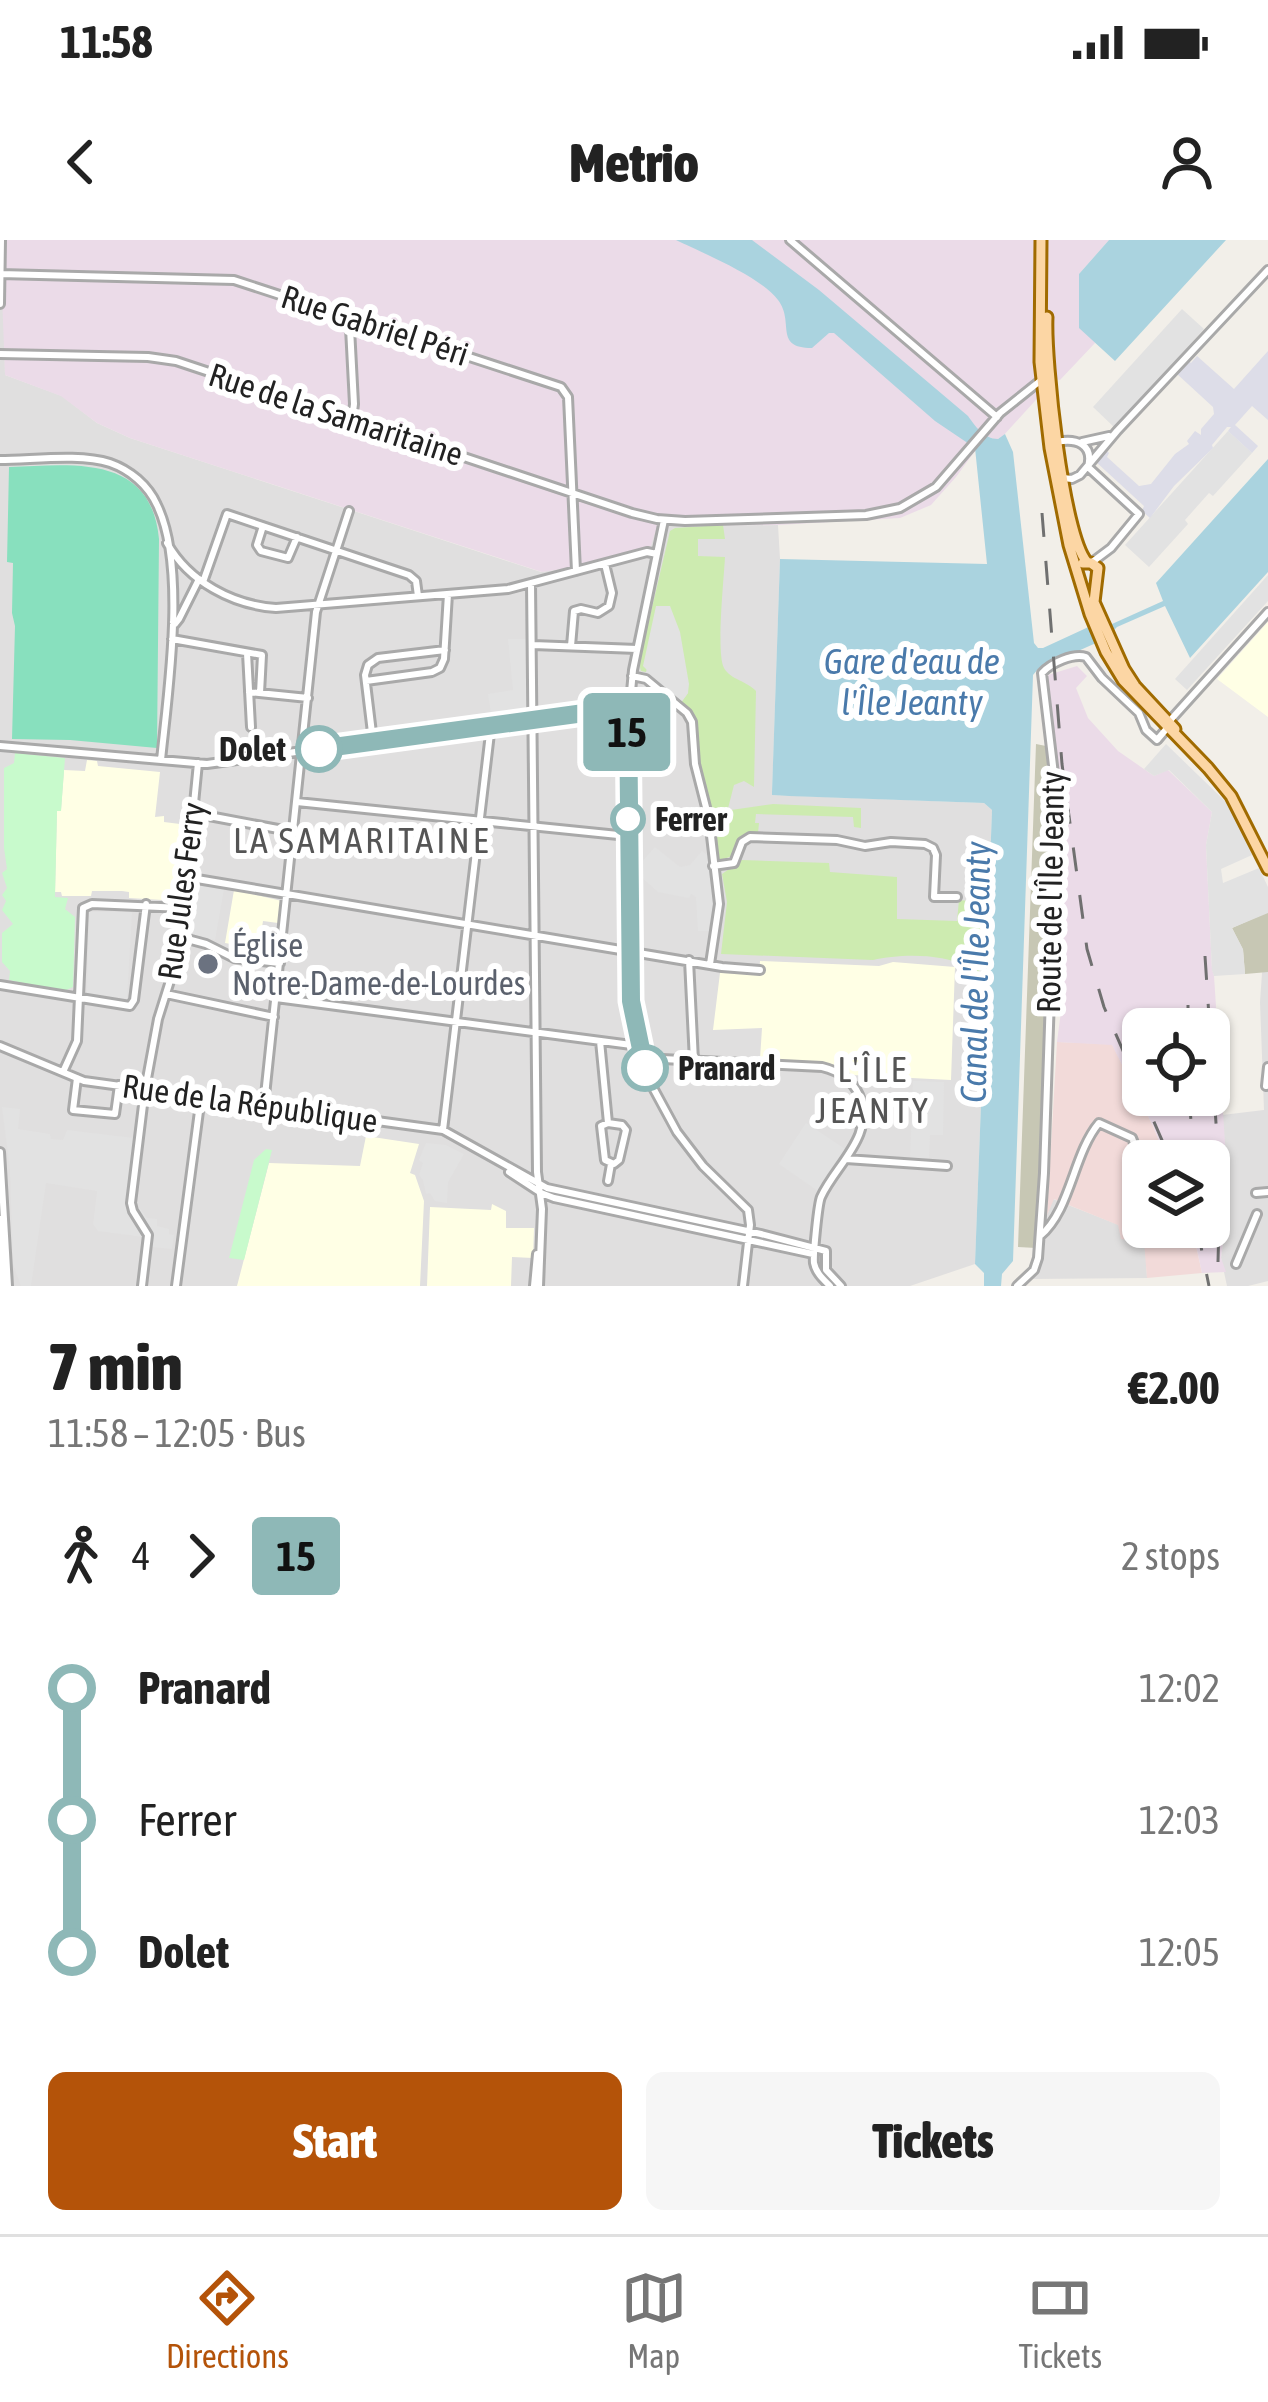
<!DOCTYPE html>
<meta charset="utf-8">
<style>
body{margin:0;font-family:"Asap Condensed",sans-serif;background:#f6f6f6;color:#222;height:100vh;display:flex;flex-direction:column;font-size:45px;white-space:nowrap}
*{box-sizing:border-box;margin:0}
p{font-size:39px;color:#767676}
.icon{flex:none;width:66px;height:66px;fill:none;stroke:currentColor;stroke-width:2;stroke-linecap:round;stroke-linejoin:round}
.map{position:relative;height:1046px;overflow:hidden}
.drawer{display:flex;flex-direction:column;background:#fff;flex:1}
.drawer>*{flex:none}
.badge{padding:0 24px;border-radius:9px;font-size:42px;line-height:78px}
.controls{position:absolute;left:1122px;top:768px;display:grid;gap:24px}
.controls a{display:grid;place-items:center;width:108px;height:108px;border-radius:18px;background:#fff;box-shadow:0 3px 9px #0004;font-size:60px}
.map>.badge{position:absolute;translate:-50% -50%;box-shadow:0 0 0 6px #fff}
.legs{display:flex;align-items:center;gap:18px;height:132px;padding:0 48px;font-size:39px}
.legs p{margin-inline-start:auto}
.head{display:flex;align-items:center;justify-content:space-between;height:204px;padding:0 48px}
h1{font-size:66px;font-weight:800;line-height:90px}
.button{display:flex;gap:24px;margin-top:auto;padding:24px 48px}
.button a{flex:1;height:138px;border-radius:18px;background:#b45309;color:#fff;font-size:48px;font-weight:800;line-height:138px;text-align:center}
.button a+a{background:#f6f6f6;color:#222}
ul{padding:0 48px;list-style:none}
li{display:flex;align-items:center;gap:42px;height:132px;font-size:45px}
li i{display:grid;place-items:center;width:18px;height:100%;margin:0 15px;background:currentColor}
li i::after{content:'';width:30px;height:30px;margin:-15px;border:9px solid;border-radius:50%;background:#fff}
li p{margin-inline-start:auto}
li:first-child i{background:linear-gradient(#0000 50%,currentColor 0)}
li:last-child i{background:linear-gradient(currentColor 50%,#0000 0)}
.status{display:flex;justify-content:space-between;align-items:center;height:84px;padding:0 60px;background:#fff;direction:ltr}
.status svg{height:33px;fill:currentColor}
header{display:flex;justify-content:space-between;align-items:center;height:156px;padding:0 48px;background:#fff;font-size:54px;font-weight:800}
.menu{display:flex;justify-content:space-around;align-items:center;height:168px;border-top:3px solid #e0e0e0;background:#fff;font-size:33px;color:#767676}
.menu a{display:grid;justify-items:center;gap:6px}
.menu .selected{color:#b45309}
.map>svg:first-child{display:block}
</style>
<div class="status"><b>11:58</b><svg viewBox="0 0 49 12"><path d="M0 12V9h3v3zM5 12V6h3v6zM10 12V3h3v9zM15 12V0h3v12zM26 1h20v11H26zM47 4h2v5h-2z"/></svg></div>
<header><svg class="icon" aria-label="back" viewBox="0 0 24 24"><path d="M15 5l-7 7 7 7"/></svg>Metrio<svg class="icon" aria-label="person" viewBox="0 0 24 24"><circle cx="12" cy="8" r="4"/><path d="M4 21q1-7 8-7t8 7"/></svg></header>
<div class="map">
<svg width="1268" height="1046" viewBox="0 0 1268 1046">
<rect width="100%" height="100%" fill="#f2efe9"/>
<path fill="#e0dfdf" d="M0 51H4L5 135 62 156 97 183 130 198 541 332 648 316 656 286 778 285 780 319 772 555 984 563 992 570 975 1024 910 1046H0Z
M1268 720V1041L1248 1046H1227L1221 1018 1227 970 1222 875 1264 870 1260 762 1262 733Z
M1053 959 1119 985 1145 1000 1147 1038 1031 1039 1034 1010Z"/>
<path fill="#f2dad9" d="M1057 802 1112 804 1153 886 1167 921H1143V987H1192L1202 1033 1147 1038 1144 1001 1121 999 1118 985 1054 959 1047 975Z"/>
<path fill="#ebdbe8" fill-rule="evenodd" d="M0 0H1109L1079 34 1095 103 1060 140 1055 139 1003 196 996 200 986 196 956 237 931 265 900 278 778 285 657 286 648 316 542 332 130 198 97 183 61 156 5 135Z
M1077 426 1087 436 1076 448 1088 478 1118 511 1154 536 1168 530 1212 572 1206 605 1212 729 1214 736 1227 933V970L1221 1018 1226 1032 1202 1033 1192 987H1209V921H1167L1153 886 1112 805 1057 802 1063 756 1064 594 1048 435ZM1143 789H1209V855H1143Z"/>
<path fill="#ffffe5" d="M1268 382V477L1217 439Z
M87 520 97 521 98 526 160 532 155 577 164 576V582L188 585 180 661 129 658V652L122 651H92L91 656H62L61 652H55L57 571 61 570 64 530 85 531Z
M234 650 282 661 278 683 263 681 260 700 250 699 248 707 225 703Z
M760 721 879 726 893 722 955 727 951 840 852 835 843 827 823 822 760 819 762 788 713 790 720 733 759 734Z
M366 896 419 904 410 933 415 935 424 961 420 1046H237L269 923 360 926Z
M492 964 506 971V988H534L533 1018 512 1017 511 1046H427L430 967 491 970Z"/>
<path fill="#c7c7b4" d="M1036 504 1046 506 1053 573 1036 1008 1018 1007Z
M1268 672V732L1245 734 1243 710 1232 688Z"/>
<path fill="#cdebb0" d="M723 285 725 299H698V316L725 317C724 338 716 413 724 428 731 440 747 441 756 451L754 547 744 541 734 545 725 580 713 582 699 528 694 479 680 464 688 453 647 428 646 432 641 431 639 423 670 291 675 288Z
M773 564 861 568V588L854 587 853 577 756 574 755 583H759L758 593 753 592 740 597 733 616 720 620 717 616 715 587 728 582 731 570Z
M742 620 829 623 830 632 897 637V679L957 681 959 660 981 662 979 743 976 749 974 773 971 771 967 727C942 713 900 714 873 720L721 714 727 662 722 634Z"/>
<path fill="#c8facc" d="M15 513 65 518 61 571H57L55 657 68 658 65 669 75 677 73 747 64 751 9 740 10 731 2 722V693L13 684 2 670 6 661 2 655 7 648 2 633 7 629 4 608V528L14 523Z
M266 909 272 910 244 1020 229 1018 254 920Z"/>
<path fill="#88e0be" d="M9 227C72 225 151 213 159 299L157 508 70 500 12 499 15 386 12 373 13 323 7 322Z"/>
<path fill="#e2e2e2" d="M1182 69 1204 89 1115 188 1093 167Z
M1228 191 1252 213 1213 256 1209 253 1185 280 1188 284 1149 327 1125 305Z
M1268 335V361L1187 450 1175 439Z
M656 366H670L680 392 689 444 688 453 680 464 673 459 666 467 642 446 647 430 643 426Z
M508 399H527V470L522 476 492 480 488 454 513 450Z
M1166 504 1230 566 1252 615 1221 629 1223 643 1259 628 1268 647V673L1232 688 1243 709 1245 734 1214 736 1212 730 1206 605 1212 572 1169 530 1154 536 1144 529Z
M655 607 680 627 690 625 702 611 708 616 716 669 714 683H709V691H698L696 657 691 654 689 658 658 652 640 636 639 625Z
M192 642 224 649 215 700 189 694 185 690Z
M89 672H132L127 759 87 753Z
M913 841 944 842 943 895H930L929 918H910Z
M2 867 20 869 18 889 50 894 51 899 63 900 67 890 142 899 134 961 147 978 157 979V986L169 989V994L174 995 172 1009 152 1007 146 1046H137L144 997 98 991 93 984 97 951 46 943 31 1046H21L13 1024 10 929Z
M806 883 845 909 818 951 779 924Z
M426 903 446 905 464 914 448 942 447 963 435 961 430 953 426 954 423 940 419 935 423 923 419 920Z"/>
<path fill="#dddde8" d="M1268 111V180L1252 166 1235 185 1258 206 1252 213 1228 191 1231 187H1227L1212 205 1213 208 1174 246 1150 278 1142 271 1144 266 1095 221 1106 210 1109 213 1107 217 1139 246 1151 244 1175 214 1189 204 1187 201 1195 191 1201 195V189L1214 174 1213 167 1176 133 1188 120 1191 123 1197 116 1234 149Z"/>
<path fill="#aad3df" d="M676 0H752L819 50 968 176C975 186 984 199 998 199L1005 194 1013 212 1034 403 1038 408H1043L1108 378 1112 384 1163 361 1156 343 1268 219V332L1190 418 1165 366 1117 387 1114 390 1116 394 1038 429 1033 435 1013 1021 1002 1034 1001 1046H984V1033L975 1024 992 570 984 563 789 556 772 555V552L780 319 987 324 975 208 935 181 834 93H829L812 108C773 108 795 82 778 60 761 37 703 13 676 0Z
M1109 0H1226L1115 121 1079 88V34Z"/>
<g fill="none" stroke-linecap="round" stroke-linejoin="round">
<defs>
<path id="minor" d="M790 0 997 177
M0 34 234 40 561 147 568 157 576 331
M0 64 1 0
M0 114 148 117 176 121 632 273 657 279 685 281 866 275 900 268 936 247 1000 173 1040 141
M352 180 354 164 350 88 354 78
M1057 202C1076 198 1094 204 1088 227L1139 274 1111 308 1091 323
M1082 202 1109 196
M0 220C32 220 80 213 110 223 130 230 148 245 157 265 187 327 168 451 161 520
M1063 238 1072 239 1080 235 1117 191 1268 30
M664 280 633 430 627 496 630 735 635 791 651 844 677 892 703 926 748 970 750 985 743 1046
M263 286 257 305 261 311 288 318 297 297
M167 303C189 342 233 365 276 368L508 349 647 312 657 314
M203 342 227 274 409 335 416 341 418 356
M531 343 537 932 542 969 539 1046
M173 382 175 384 179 379 199 339
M172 399 262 415 260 453
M533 405 637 409
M571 406 574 371 581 369 598 373 609 366 612 353 605 324
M247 413 251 487
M632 436 646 439 687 473 692 482 695 524 709 579 719 664 710 724
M366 441 432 432 440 428 444 419 448 354
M249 452 308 458
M1166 485 1268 372
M373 501 365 435 368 425 378 418 445 410
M0 506 207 524 628 467
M297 562 628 596
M193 573 294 592
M713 626 734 623 742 602 750 597 837 600 865 606 891 602 925 604 933 608 936 615 934 657H957
M185 637 722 727 760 730
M180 697 206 704 234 718 280 723
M689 720 694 821
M0 745 130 766 134 760 146 664
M166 754 274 777
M276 758 639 806
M600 801 608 883 601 886 605 920 614 924 619 920 626 890 622 885 608 883
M0 806 84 841 443 890 547 948 761 994 826 1011V1030L841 1046
M642 818 822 827C838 831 852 839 859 855 876 896 836 924 821 957 818 964 813 1015 814 1023 816 1033 823 1039 830 1046
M63 832 77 801 83 668 92 664 183 668
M77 838 73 870 115 874 119 845
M1266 846 1268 827
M144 855 158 779 169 744 181 695 198 523
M264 865 316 372 349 271
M443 890 491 485
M0 912 8 1046
M846 919 947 926
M509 932 541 953 554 958 813 1014
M608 941 611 924
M1256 953 1268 952
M0 979 2 1046
M1145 987 1146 999
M1040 996C1071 970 1073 914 1099 883L1132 898 1139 916 1143 960
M1236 1024 1257 974
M142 1046 148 995 133 971 131 963 143 865
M176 1046 201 856
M534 1046 537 1014
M1017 1046 1034 1030 1038 1018 1044 933 1056 581 1054 534 1042 433C1051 423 1073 413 1086 417L1102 438 1139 473 1146 490 1157 500 1168 487"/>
<path id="major" d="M1041 0 1040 122 1050 208 1069 305 1090 374 1106 412 1123 440 1208 528 1231 556 1268 629
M1047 77C1045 119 1063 295 1087 322
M1083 323H1091L1098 328 1094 362 1124 429 1135 446 1175 489"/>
</defs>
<use href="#minor" stroke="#a9a9a9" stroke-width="12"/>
<use href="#major" stroke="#a06b00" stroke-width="15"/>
<use href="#minor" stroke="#fff" stroke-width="6"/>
<use href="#major" stroke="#fcd6a4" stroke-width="9"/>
<path stroke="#707070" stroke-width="3" stroke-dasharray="24 24" stroke-linecap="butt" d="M1042 273 1062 524 1087 709 1104 767 1171 921
M1205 716 1220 944 1218 1022
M1188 789V762
M1189 855 1194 921
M1197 987 1209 1046"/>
</g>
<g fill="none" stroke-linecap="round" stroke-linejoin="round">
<defs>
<path id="line-1" d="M319 509 628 467 631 761 645 828"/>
</defs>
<use href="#line-1" stroke="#fff" stroke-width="27"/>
<use href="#line-1" stroke="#8eb8b7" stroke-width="18"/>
</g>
<g fill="#fff" stroke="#8eb8b7" stroke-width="6">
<circle cx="319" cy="509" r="21"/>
<circle cx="628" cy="579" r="15"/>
<circle cx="645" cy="828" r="21"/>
</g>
<circle fill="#6b7280" stroke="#fff" stroke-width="4.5" cx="208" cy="724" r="12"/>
<g text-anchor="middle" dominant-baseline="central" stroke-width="12" stroke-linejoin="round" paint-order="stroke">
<g font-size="33" fill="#222" stroke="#fff">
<text transform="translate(375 85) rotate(18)">Rue Gabriel Péri</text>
<text transform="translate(336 174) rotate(18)">Rue de la Samaritaine</text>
<text transform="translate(181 651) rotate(-82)">Rue Jules Ferry</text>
<text transform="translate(1050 652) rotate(-89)">Route de l'Île Jeanty</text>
<text transform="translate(250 863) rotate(8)">Rue de la République</text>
</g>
<g font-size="33" font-weight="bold" fill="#222" stroke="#fff" text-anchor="start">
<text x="286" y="509" text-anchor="end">Dolet</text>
<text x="655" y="579">Ferrer</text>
<text x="678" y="828">Pranard</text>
</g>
<g font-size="33" fill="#5b616d" stroke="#fff" text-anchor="start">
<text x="232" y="705">Église<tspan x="232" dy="38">Notre-Dame-de-Lourdes</tspan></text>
</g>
<g font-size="36" font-style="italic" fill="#4a7aab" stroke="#fff">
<text x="912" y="421">Gare d'eau de<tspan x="912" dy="41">l'Île Jeanty</tspan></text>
<text transform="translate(975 732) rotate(-89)">Canal de l'Île Jeanty</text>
</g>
<g font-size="36" letter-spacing="3" fill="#555" stroke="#fff">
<text x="362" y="600">LA SAMARITAINE</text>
<text x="873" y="829">L'ÎLE<tspan x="873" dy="41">JEANTY</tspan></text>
</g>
</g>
</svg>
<div class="controls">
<a><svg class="icon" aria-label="locate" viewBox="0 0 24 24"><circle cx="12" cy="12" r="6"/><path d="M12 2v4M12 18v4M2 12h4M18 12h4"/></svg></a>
<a><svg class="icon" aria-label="layers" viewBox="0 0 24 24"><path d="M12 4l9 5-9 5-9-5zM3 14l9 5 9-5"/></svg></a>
</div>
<b class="badge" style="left:627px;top:492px;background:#8eb8b7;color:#111">15</b>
</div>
<section class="drawer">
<div class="head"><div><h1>7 min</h1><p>11:58 – 12:05 · Bus</p></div><b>€2.00</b></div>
<div class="legs"><svg class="icon" aria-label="walk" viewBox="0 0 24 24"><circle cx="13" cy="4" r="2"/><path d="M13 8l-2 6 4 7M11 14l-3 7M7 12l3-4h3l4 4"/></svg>4<svg class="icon" aria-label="forward" viewBox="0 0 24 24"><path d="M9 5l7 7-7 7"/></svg><b class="badge" style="background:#8eb8b7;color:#111">15</b><p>2 stops</p></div>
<ul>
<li><i style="color:#8eb8b7"></i><b>Pranard</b><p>12:02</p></li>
<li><i style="color:#8eb8b7"></i><span>Ferrer</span><p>12:03</p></li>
<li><i style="color:#8eb8b7"></i><b>Dolet</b><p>12:05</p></li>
</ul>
<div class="button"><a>Start</a><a>Tickets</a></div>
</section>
<nav class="menu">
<a class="selected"><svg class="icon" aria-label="directions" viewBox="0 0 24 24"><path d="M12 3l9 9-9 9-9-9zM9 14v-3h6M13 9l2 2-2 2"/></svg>Directions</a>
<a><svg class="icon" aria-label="map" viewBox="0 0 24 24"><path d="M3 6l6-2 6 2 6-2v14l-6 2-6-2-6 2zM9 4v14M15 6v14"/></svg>Map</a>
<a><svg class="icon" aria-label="tickets" viewBox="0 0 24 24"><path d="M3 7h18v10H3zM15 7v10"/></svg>Tickets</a>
</nav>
